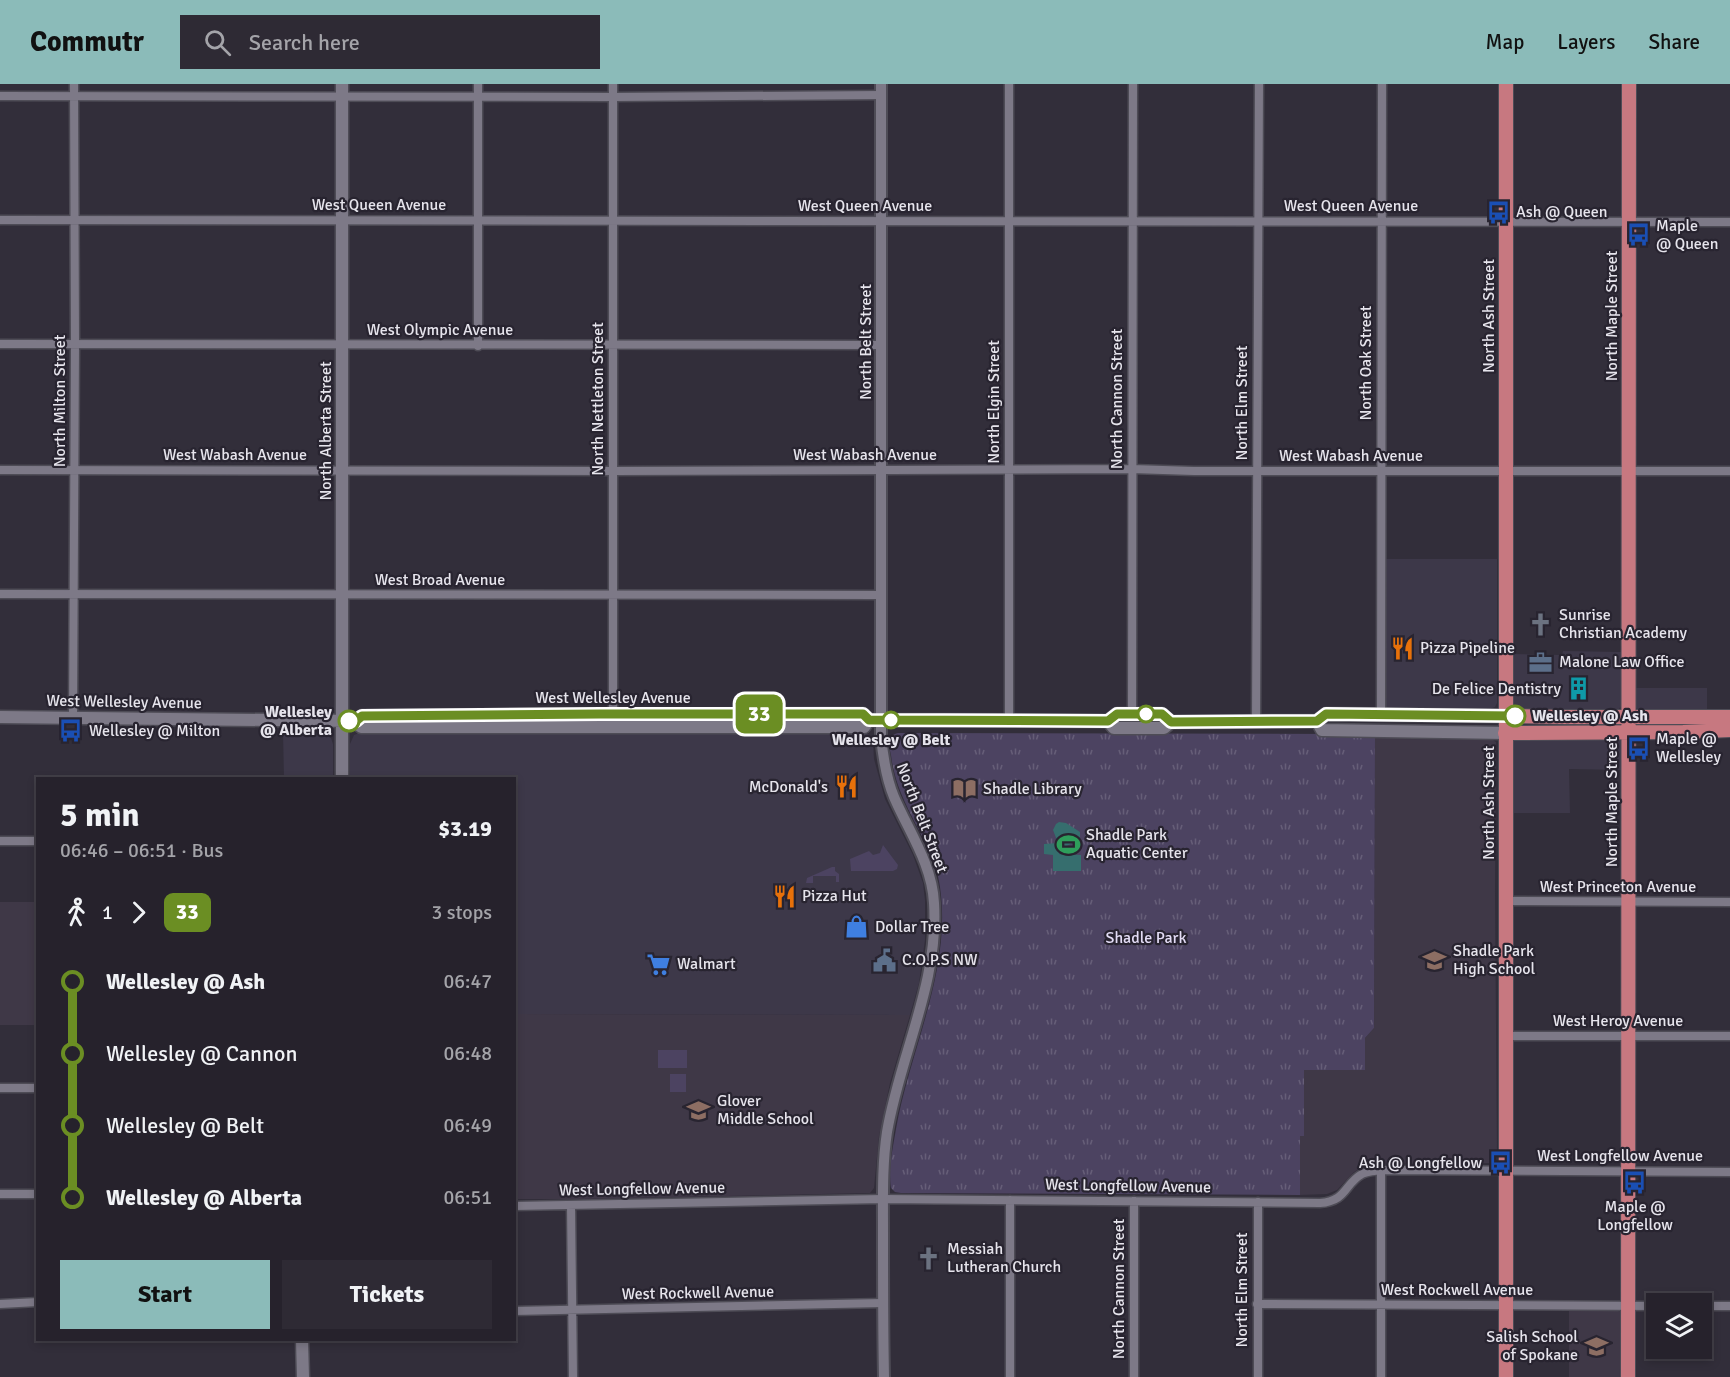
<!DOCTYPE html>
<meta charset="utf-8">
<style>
body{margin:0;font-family:Signika,sans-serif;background:#2e2a34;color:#f1f3f6;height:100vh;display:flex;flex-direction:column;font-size:22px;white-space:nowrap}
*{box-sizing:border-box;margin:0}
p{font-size:20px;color:#a4a4a9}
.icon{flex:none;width:33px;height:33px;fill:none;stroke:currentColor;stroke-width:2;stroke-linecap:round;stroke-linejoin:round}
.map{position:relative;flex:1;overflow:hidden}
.side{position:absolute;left:36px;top:693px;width:480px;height:564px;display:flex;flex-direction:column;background:#26222c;border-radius:0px;box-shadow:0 3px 9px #0003,0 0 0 2px #423f48}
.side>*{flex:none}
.badge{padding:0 12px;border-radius:9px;font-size:21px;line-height:39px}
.controls{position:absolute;left:1646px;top:1209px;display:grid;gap:12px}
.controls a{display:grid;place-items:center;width:66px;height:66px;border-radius:0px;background:#26222c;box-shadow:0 3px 9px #0003,0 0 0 2px #423f48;font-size:30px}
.map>.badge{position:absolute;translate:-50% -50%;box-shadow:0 0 0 3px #fff}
.legs{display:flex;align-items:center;gap:9px;height:66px;padding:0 24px;font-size:20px}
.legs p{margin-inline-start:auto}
.head{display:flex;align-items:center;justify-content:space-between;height:102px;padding:0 24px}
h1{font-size:33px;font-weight:700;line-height:45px}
.button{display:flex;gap:12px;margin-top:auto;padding:12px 24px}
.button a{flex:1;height:69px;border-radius:0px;background:#8bbbb9;color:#111;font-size:24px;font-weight:700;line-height:69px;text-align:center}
.button a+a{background:#2e2a34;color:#f1f3f6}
ul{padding:0 24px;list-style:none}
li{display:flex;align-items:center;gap:21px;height:72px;font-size:22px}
li i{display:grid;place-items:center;width:9px;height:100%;margin:0 8px;background:currentColor}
li i::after{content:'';width:15px;height:15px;margin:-8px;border:4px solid;border-radius:50%;background:#26222c}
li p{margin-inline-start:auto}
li:first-child i{background:linear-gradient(#0000 50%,currentColor 0)}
li:last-child i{background:linear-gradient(currentColor 50%,#0000 0)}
header{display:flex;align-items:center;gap:36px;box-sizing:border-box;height:84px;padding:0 30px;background:#8bbbb9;color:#111}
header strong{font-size:28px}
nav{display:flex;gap:33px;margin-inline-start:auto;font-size:21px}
.search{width:420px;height:54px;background:#2e2a34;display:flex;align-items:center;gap:15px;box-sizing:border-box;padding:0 21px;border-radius:0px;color:#a4a4a9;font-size:22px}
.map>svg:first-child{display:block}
</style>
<header>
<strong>Commutr</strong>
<div class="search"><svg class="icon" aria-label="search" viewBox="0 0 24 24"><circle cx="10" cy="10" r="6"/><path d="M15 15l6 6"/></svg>Search here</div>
<nav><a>Map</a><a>Layers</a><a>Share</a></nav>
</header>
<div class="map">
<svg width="1730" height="1293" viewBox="0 0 1730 1293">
<defs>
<pattern id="park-tufts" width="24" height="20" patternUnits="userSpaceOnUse" patternTransform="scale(1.5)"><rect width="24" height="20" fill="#4c4361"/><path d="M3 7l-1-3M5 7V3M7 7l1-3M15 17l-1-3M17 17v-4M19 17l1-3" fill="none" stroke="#665e78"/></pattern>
</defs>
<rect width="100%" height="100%" fill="#322e3a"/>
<path fill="#3d3849" d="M1385 475H1497V619L1495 623 1487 626 1388 625 1385 622Z
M1563 567 1622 568V621L1619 625 1519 626 1513 624 1512 620V570L1562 571Z
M1634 604H1707V627H1639L1634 621Z
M417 648 868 650 873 656 874 675 885 715 913 771 923 799 925 816V856L919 899 910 931 515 930 514 694H350V660L354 651 359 649Z
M283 649H323L331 654 333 660V694H284Z
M1514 654H1620L1622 657V686L1569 685 1570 729H1512V656Z"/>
<path fill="#3f3847" d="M1375 652 1490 654 1496 658 1495 808 1497 1073 1496 1077 1493 1079 1373 1080 1366 1081 1354 1088 1337 1106 1327 1110 1300 1111V1052L1304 1051V985L1365 954 1374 944Z
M0 818H37V941H0Z
M515 930 910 931 890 999 879 1052 874 1104 870 1109 581 1115H515Z
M1569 1227H1618L1621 1228 1622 1231V1293H1569Z"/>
<path fill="#4c4361" d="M883 761 898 781 897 785 893 787H851L850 775 869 767 873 771 880 769Z
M832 783H835V787L839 790V798H836V792H813V799H806L807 794Z
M658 966H687V984H658Z
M670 990H686V1008H670Z"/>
<path fill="url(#park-tufts)" d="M898 649 1333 650 1375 652 1374 944 1365 954V986H1304V1052H1300V1111L901 1109 895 1108 891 1104C888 1085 893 1063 896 1045 910 965 952 886 940 803 938 790 934 776 928 764 913 733 895 706 891 671 889 662 886 652 898 649Z"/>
<path fill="#366e6e" d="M1059 738 1066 739 1080 748V755L1061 765 1059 770 1081 771V787H1053V771L1044 770V760L1058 759 1053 746 1056 740Z"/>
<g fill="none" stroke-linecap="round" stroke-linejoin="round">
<defs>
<path id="minor" d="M0 12 613 13 881 11
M0 136 1730 138
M0 260 881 261
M478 262V0
M0 386 613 387 1132 385 1194 387H1730
M0 510 880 511
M613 630V0
M1132 630 1133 0
M1381 630 1382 0
M73 634 75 260 74 0
M1009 637V0
M1256 638 1259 0
M0 757H38
M1506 817 1730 818
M1506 952H1730
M0 1004H38
M0 1110H38
M1134 1117V1293
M1258 1118V1293
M514 1122 883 1115 1320 1119C1347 1117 1344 1100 1362 1090 1368 1087 1375 1087 1381 1086L1730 1088
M571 1122 573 1293
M0 1220 38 1218
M1257 1220 1656 1222
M1701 1222H1730
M514 1227 883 1219
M1010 1293V1116
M1381 1293V1086"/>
<path id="tertiary" d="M881 0V652C883 673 886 694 894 713 909 748 932 780 934 819 939 899 900 971 887 1048 882 1081 883 1115 883 1148 883 1196 883 1245 884 1293"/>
<path id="secondary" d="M0 633 356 637 362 632 821 630H863L869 636 1108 637 1117 630H1162L1171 638 1317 637 1326 630 1505 632
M356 637 361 643H864L869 636
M1108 637 1114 644H1164L1171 638
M1317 637 1322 646 1505 649
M342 694V0
M302 1256 303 1293"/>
<path id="primary" d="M1505 632 1566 633H1730
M1505 649 1683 648 1730 646
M1506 1293V0
M1628 1293 1629 0"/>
</defs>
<use href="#minor" stroke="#4e4c56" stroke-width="11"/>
<use href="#tertiary" stroke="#4e4c56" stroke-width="14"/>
<use href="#secondary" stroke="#4e4c56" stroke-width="15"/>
<use href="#primary" stroke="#4e4c56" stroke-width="16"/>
<use href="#minor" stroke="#7d7987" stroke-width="8"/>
<use href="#tertiary" stroke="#7d7987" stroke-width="10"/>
<use href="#secondary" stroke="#7d7987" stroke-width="12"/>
<use href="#primary" stroke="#c77880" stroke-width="14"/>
</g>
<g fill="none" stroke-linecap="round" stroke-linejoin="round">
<defs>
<path id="line-1" d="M349 637H356L362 632 600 630H863L869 636 1108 637 1117 630H1162L1171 638 1317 637 1326 630 1515 632"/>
</defs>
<use href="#line-1" stroke="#fff" stroke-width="14"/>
<use href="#line-1" stroke="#6b8e23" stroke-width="9"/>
</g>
<defs>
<symbol id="bus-bare" viewBox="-9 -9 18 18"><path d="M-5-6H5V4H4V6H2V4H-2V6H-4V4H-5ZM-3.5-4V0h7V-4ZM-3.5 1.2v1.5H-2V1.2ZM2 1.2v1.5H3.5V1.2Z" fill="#1a4fb4" stroke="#282430" stroke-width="2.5" paint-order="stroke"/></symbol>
<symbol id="church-bare" viewBox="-9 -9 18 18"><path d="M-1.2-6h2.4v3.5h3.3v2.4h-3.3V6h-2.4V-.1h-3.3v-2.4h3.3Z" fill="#6b7280" stroke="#282430" stroke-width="2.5" paint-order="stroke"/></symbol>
<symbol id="restaurant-bare" viewBox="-9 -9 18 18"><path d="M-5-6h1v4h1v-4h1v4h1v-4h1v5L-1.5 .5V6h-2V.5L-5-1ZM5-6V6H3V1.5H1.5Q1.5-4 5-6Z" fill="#e8710a" stroke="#282430" stroke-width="2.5" paint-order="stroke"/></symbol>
<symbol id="office-bare" viewBox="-9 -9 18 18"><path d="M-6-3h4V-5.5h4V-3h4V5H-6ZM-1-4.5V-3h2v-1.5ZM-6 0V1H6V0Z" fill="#5c6f8a" stroke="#282430" stroke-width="2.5" paint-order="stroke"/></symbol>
<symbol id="building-bare" viewBox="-9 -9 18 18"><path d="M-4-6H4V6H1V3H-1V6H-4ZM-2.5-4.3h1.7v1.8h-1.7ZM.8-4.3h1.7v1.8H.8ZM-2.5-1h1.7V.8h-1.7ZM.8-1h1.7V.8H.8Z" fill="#0f9aa8" stroke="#282430" stroke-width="2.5" paint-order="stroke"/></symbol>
<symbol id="library-bare" viewBox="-9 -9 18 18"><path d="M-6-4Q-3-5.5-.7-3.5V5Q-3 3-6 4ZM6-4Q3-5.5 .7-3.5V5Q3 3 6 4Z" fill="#8d6e63" stroke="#282430" stroke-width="2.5" paint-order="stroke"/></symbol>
<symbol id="stadium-bare" viewBox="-9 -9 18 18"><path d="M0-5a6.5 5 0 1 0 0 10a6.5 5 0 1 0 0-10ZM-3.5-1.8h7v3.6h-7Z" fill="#2e9e5b" stroke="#282430" stroke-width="2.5" paint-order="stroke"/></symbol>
<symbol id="shop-bare" viewBox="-9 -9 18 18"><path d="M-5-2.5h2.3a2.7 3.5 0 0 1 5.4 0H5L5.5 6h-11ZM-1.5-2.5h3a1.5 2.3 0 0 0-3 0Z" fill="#3f7fe0" stroke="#282430" stroke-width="2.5" paint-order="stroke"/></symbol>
<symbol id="civic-bare" viewBox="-9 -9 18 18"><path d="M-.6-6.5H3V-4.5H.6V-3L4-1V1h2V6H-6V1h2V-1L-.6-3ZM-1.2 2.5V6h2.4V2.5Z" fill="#5c6f8a" stroke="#282430" stroke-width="2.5" paint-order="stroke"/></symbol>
<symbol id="school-bare" viewBox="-9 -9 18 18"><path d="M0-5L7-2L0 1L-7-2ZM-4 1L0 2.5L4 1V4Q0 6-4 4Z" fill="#8d6e63" stroke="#282430" stroke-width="2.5" paint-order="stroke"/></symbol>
<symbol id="supermarket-bare" viewBox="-9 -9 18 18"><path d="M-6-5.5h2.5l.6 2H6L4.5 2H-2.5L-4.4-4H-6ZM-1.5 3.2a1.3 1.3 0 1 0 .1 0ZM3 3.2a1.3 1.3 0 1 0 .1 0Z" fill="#3f7fe0" stroke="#282430" stroke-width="2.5" paint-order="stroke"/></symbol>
</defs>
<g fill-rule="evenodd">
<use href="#bus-bare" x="1482" y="112" width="33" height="33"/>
<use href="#bus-bare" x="1622" y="134" width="33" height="33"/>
<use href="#church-bare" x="1524" y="524" width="33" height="33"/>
<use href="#restaurant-bare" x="1386" y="548" width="33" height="33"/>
<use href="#office-bare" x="1524" y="562" width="33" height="33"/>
<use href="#building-bare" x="1562" y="588" width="33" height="33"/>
<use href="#bus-bare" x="54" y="630" width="33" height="33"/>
<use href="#bus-bare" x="1622" y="648" width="33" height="33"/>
<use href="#restaurant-bare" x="830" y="686" width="33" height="33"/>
<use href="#library-bare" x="948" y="688" width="33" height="33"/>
<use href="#stadium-bare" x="1052" y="744" width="33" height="33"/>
<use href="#restaurant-bare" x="768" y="796" width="33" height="33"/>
<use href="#shop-bare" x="840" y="826" width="33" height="33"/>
<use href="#civic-bare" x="868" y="860" width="33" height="33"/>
<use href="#school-bare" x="1418" y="860" width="33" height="33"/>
<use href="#supermarket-bare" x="642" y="864" width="33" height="33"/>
<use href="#school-bare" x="682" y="1010" width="33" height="33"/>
<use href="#bus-bare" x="1484" y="1062" width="33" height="33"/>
<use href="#bus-bare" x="1618" y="1082" width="33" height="33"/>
<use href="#church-bare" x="912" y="1158" width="33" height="33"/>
<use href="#school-bare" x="1580" y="1246" width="33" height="33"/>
</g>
<g fill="#fff" stroke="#6b8e23" stroke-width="3">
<circle cx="1146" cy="630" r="8"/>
<circle cx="1515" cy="632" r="10"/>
<circle cx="891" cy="636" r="8"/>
<circle cx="349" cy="637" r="10"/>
</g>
<g text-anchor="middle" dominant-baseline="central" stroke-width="4.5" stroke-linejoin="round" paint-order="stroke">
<g font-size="16" fill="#e6e4ec" stroke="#282430">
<text x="379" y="121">West Queen Avenue</text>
<text x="865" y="122">West Queen Avenue</text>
<text x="1351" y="122">West Queen Avenue</text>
<text transform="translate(1489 232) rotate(-90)">North Ash Street</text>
<text transform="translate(1612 232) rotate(-90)">North Maple Street</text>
<text x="440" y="246">West Olympic Avenue</text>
<text transform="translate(866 258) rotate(-90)">North Belt Street</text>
<text transform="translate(1366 279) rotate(-90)">North Oak Street</text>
<text transform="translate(598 315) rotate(-90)">North Nettleton Street</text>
<text transform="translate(1117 315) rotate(-90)">North Cannon Street</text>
<text transform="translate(60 317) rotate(-90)">North Milton Street</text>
<text transform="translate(994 318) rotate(-90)">North Elgin Street</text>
<text transform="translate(1242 319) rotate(-90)">North Elm Street</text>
<text transform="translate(326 347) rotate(-90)">North Alberta Street</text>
<text x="235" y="371">West Wabash Avenue</text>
<text x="865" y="371">West Wabash Avenue</text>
<text x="1351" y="372">West Wabash Avenue</text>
<text x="440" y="496">West Broad Avenue</text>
<text x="613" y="614">West Wellesley Avenue</text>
<text transform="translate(124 618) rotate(1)">West Wellesley Avenue</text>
<text transform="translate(1612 718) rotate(-90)">North Maple Street</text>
<text transform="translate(1489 719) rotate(-90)">North Ash Street</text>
<text transform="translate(922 734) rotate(69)">North Belt Street</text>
<text x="1618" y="803">West Princeton Avenue</text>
<text x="1618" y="937">West Heroy Avenue</text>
<text x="1620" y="1072">West Longfellow Avenue</text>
<text transform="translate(1128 1102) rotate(1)">West Longfellow Avenue</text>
<text transform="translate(642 1105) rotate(-1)">West Longfellow Avenue</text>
<text transform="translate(1119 1205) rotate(-90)">North Cannon Street</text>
<text transform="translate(1242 1206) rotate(-90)">North Elm Street</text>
<text x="1457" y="1206">West Rockwell Avenue</text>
<text transform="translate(698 1209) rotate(-1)">West Rockwell Avenue</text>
</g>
<g font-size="16" fill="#e6e4ec" stroke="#282430" text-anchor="start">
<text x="1516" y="128">Ash @ Queen</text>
<text x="1656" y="142">Maple<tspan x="1656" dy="18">@ Queen</tspan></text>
<text x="1559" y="531">Sunrise<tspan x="1559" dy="18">Christian Academy</tspan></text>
<text x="1420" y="564">Pizza Pipeline</text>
<text x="1559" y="578">Malone Law Office</text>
<text x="1561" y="605" text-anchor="end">De Felice Dentistry</text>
<text x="89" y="647">Wellesley @ Milton</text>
<text x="1656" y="655">Maple @<tspan x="1656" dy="18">Wellesley</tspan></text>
<text x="828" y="703" text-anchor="end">McDonald's</text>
<text x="983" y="705">Shadle Library</text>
<text x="1086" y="751">Shadle Park<tspan x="1086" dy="18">Aquatic Center</tspan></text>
<text x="802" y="812">Pizza Hut</text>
<text x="875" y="843">Dollar Tree</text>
<text x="1453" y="867">Shadle Park<tspan x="1453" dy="18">High School</tspan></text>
<text x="902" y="876">C.O.P.S NW</text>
<text x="677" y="880">Walmart</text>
<text x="717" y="1017">Glover<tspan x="717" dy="18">Middle School</tspan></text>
<text x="1482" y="1079" text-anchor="end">Ash @ Longfellow</text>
<text x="1635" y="1123" text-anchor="middle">Maple @<tspan x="1635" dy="18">Longfellow</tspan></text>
<text x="947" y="1165">Messiah<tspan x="947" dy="18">Lutheran Church</tspan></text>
<text x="1578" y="1253" text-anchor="end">Salish School<tspan x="1578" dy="18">of Spokane</tspan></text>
</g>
<g font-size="16" font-weight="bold" fill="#e6e4ec" stroke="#282430" text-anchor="end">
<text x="332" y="628">Wellesley<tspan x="332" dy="18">@ Alberta</tspan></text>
<text x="1532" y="632" text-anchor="start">Wellesley @ Ash</text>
<text x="891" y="656" text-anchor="middle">Wellesley @ Belt</text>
</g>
<g font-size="16" fill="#e3dcf5" stroke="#282430">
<text x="1146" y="854">Shadle Park</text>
</g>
</g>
</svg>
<div class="controls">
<a><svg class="icon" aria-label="layers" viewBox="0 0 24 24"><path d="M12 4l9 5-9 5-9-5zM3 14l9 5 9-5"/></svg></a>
</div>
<b class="badge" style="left:759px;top:630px;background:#6b8e23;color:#fff">33</b>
<section class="side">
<div class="head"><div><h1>5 min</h1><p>06:46 – 06:51 · Bus</p></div><b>$3.19</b></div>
<div class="legs"><svg class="icon" aria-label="walk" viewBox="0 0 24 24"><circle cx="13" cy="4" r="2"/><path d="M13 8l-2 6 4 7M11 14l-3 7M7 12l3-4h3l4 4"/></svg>1<svg class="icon" aria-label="forward" viewBox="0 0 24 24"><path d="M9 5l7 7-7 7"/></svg><b class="badge" style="background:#6b8e23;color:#fff">33</b><p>3 stops</p></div>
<ul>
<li><i style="color:#6b8e23"></i><b>Wellesley @ Ash</b><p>06:47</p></li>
<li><i style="color:#6b8e23"></i><span>Wellesley @ Cannon</span><p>06:48</p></li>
<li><i style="color:#6b8e23"></i><span>Wellesley @ Belt</span><p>06:49</p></li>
<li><i style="color:#6b8e23"></i><b>Wellesley @ Alberta</b><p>06:51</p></li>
</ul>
<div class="button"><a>Start</a><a>Tickets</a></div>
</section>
</div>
